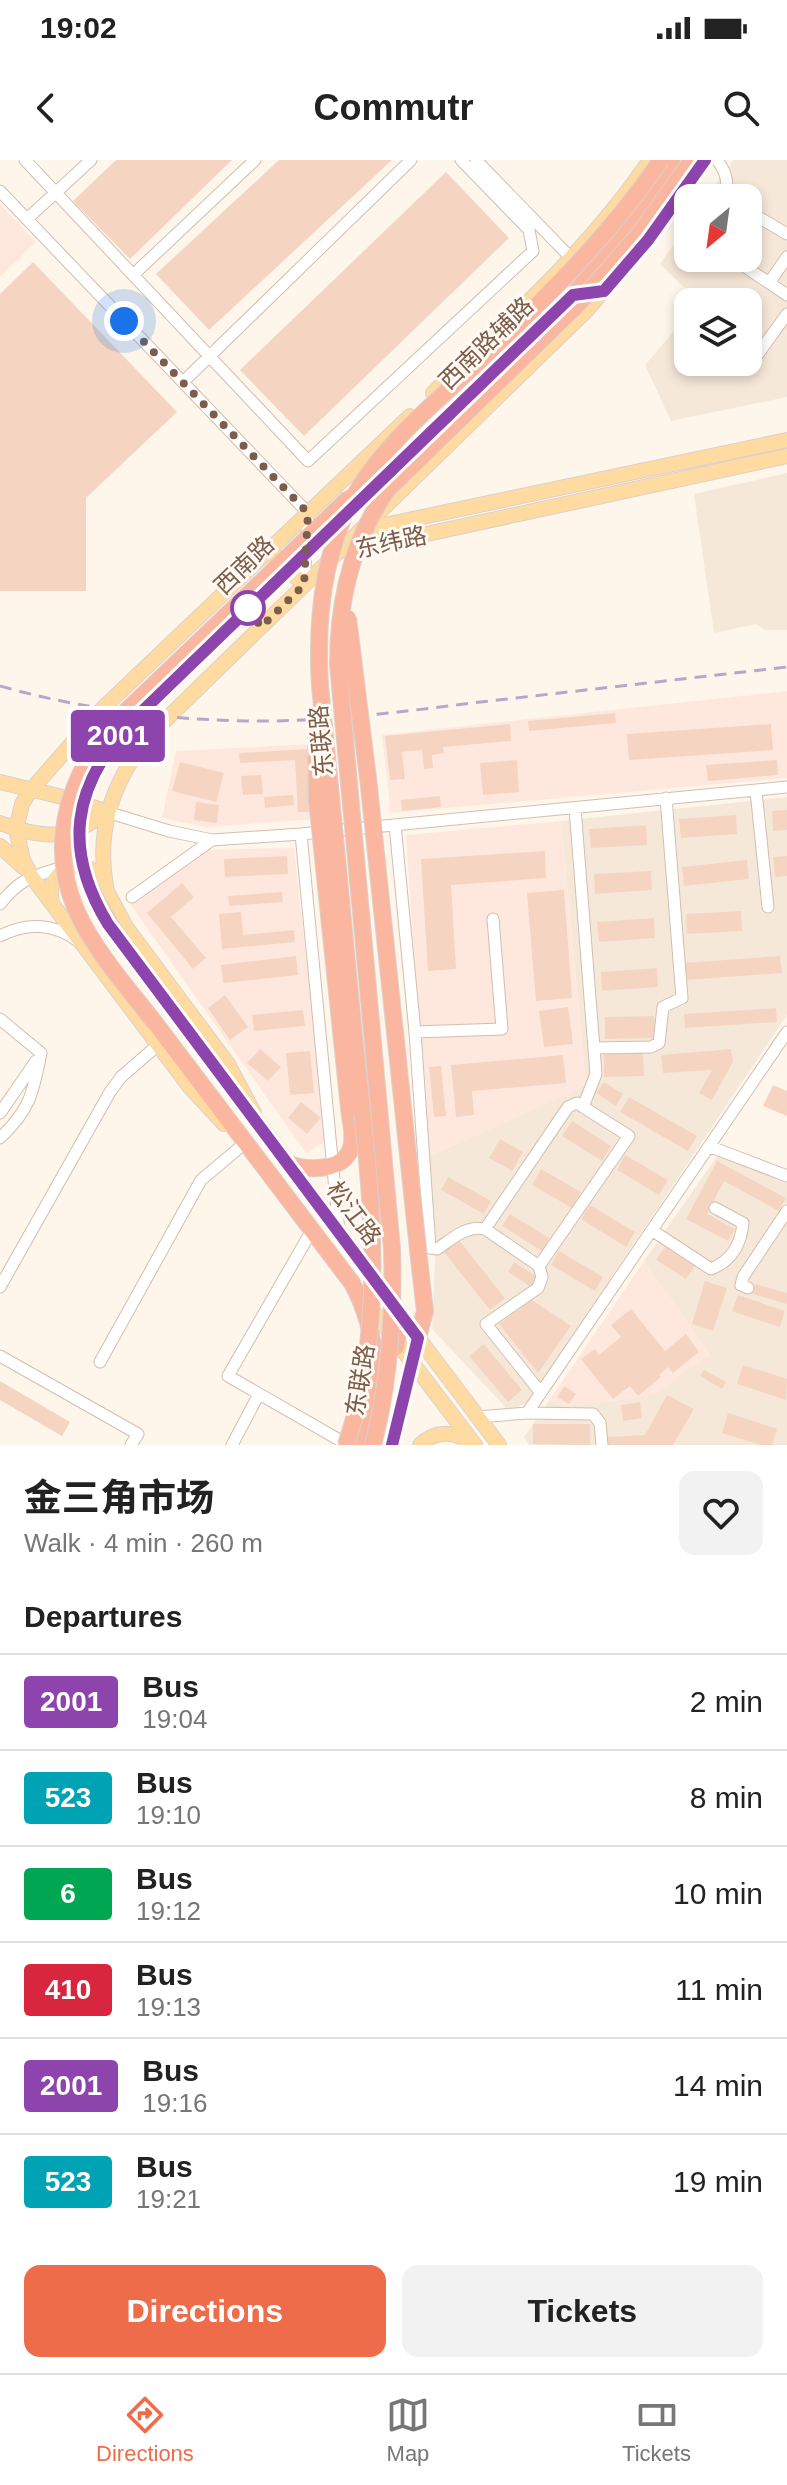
<!DOCTYPE html>
<meta charset="utf-8">
<style>
body{margin:0;font-family:Helvetica,"Noto Sans SC",sans-serif;background:#f2f2f2;color:#222;height:100vh;display:flex;flex-direction:column;font-size:30px;white-space:nowrap}
*{box-sizing:border-box;margin:0}
p{font-size:26px;color:#767676}
.icon{flex:none;width:44px;height:44px;fill:none;stroke:currentColor;stroke-width:2;stroke-linecap:round;stroke-linejoin:round}
.map{position:relative;height:1285px;overflow:hidden}
.details{display:flex;flex-direction:column;background:#fff;flex:1}
.details>*{flex:none}
.badge{padding:0 16px;border-radius:6px;font-size:28px;line-height:52px}
.needle{width:52px;rotate:209deg}
.fabs{position:absolute;left:674px;top:24px;display:grid;gap:16px}
.fabs a{display:grid;place-items:center;width:88px;height:88px;border-radius:16px;background:#fff;box-shadow:0 4px 12px #0003;font-size:40px}
.you{position:absolute;width:40px;height:40px;margin:-20px;border:6px solid #fff;border-radius:50%;background:#1a73e8;box-shadow:0 0 0 12px #1a73e833}
.map>.badge{position:absolute;translate:-50% -50%;box-shadow:0 0 0 4px #fff}
h2{padding:0 24px;font-size:30px;line-height:72px}
.round{display:grid;place-items:center;flex:none;width:84px;height:84px;border-radius:16px;background:#f2f2f2}
.headline{display:flex;align-items:center;justify-content:space-between;height:136px;padding:0 24px}
h1{font-size:38px;font-weight:700;line-height:60px}
.button{display:flex;gap:16px;margin-top:auto;padding:16px 24px}
.button a{flex:1;height:92px;border-radius:16px;background:#ee6c4a;color:#fff;font-size:32px;font-weight:700;line-height:92px;text-align:center}
.button a+a{background:#f2f2f2;color:#222}
ul{padding:0;list-style:none}
li{display:flex;align-items:center;gap:24px;height:96px;padding:0 24px;border-top:2px solid #e0e0e0}
li div{flex:1}
li b{display:block;font-size:30px}
li em{font-style:normal}
li .badge{min-width:88px;font-weight:700;text-align:center}
.status{display:flex;justify-content:space-between;align-items:center;height:56px;padding:0 40px;background:#fff;direction:ltr}
.status svg{height:22px;fill:currentColor}
header{display:flex;justify-content:space-between;align-items:center;height:104px;padding:0 24px;background:#fff;font-size:36px;font-weight:700}
.dock{display:flex;justify-content:space-around;align-items:center;height:112px;border-top:2px solid #e0e0e0;background:#fff;font-size:22px;color:#767676}
.dock a{display:grid;justify-items:center;gap:4px}
.dock .active{color:#ee6c4a}
.map>svg:first-child{display:block}
</style>
<div class="status"><b>19:02</b><svg viewBox="0 0 49 12"><path d="M0 12V9h3v3zM5 12V6h3v6zM10 12V3h3v9zM15 12V0h3v12zM26 1h20v11H26zM47 4h2v5h-2z"/></svg></div>
<header><svg class="icon" aria-label="back" viewBox="0 0 24 24"><path d="M15 5l-7 7 7 7"/></svg>Commutr<svg class="icon" aria-label="search" viewBox="0 0 24 24"><circle cx="10" cy="10" r="6"/><path d="M15 15l6 6"/></svg></header>
<div class="map">
<svg width="787" height="1285" viewBox="0 0 787 1285">
<rect width="100%" height="100%" fill="#fef6eb"/>
<path fill="#f6e8d9" d="M733 0H787V237L671 261 645 205 688 155V202H748V142H699L660 104 688 64V98H748V38H706Z
M787 313V470H765L756 464 714 473 694 334Z
M787 637V855L528 1242 509 1251 432 1169 436 1077 428 997 586 925 561 661Z
M718 995 787 1023V1285H529L524 1277 549 1241 571 1247 710 1195 644 1101Z"/>
<path fill="#fee8de" d="M0 44 36 82 0 117Z
M787 531V618L391 653 382 575Z
M313 584 316 659 207 667 162 658 176 591Z
M561 661 586 926 428 997 406 675Z
M294 688 326 981 306 993 130 744 199 690Z
M644 1101 710 1194 653 1235 571 1247 549 1241Z"/>
<path fill="#f5d5c1" d="M116 0H232L130 99 73 41Z
M279 0H392L209 170 156 114Z
M446 12 509 78 304 276 240 210Z
M33 102 177 252 86 338V431H0V134Z
M615 553 616 563 529 571 528 561Z
M510 564 511 581 443 587 444 593 432 595 433 608 424 609 422 590 402 592 405 619 390 620 385 576Z
M771 564 773 590 629 600 627 574Z
M309 589 312 652H298L295 600 240 603 239 593Z
M517 600 519 632 483 635 480 603Z
M777 600 778 615 708 621 706 605Z
M180 602 224 613 216 642 172 631Z
M261 615 263 634 243 635 241 616Z
M293 635 294 645 265 648 264 637Z
M440 636 441 647 402 651 401 640Z
M196 642 219 645 217 663 194 660Z
M787 650V670L773 671 772 651Z
M736 655 737 674 681 678 679 659Z
M646 665 647 685 591 688 589 669Z
M545 691 546 718 451 725 456 809 428 811 421 699Z
M287 696 288 714 225 717 224 699Z
M787 696V716L775 717 773 697Z
M747 700 749 719 684 726 682 707Z
M651 711 652 730 595 734 594 714Z
M182 723 194 737 171 757 206 798 193 809 147 753Z
M564 730 572 838 536 841 527 733Z
M282 732 283 742 229 746 228 736Z
M741 751 742 771 687 774 686 754Z
M241 752 243 775 294 770 295 782 222 789 219 754Z
M654 758 655 778 599 782 597 762Z
M296 796 298 815 223 823 221 805Z
M780 796 782 813 685 820 684 803Z
M657 808 658 827 602 831 601 812Z
M225 835 248 867 230 880 208 848Z
M568 847 573 884 544 887 539 851Z
M776 848 777 862 685 868 684 854Z
M303 850 305 866 254 871 252 855Z
M654 856 655 878 605 879V857Z
M260 889 281 907 268 921 247 903Z
M731 889 733 902 712 940 699 933 712 910 663 913 661 895Z
M310 891 314 933 290 935 286 893Z
M643 891 644 916 604 917V892Z
M563 895 566 923 472 931 474 955 456 957 451 905Z
M441 906 446 956 434 957 429 907Z
M604 922 623 934 616 946 596 933Z
M773 925 787 931V956L763 946Z
M629 937 697 976 688 991 620 952Z
M301 942 321 958 307 974 288 958Z
M572 961 611 986 602 1001 562 976Z
M500 979 523 992 512 1011 489 998Z
M625 995 668 1020 659 1035 617 1010Z
M717 1001 786 1038 779 1051 724 1021 707 1054 735 1069 728 1081 686 1059Z
M541 1009 581 1032 572 1048 532 1025Z
M448 1017 491 1041 484 1054 441 1030Z
M590 1045 635 1072 626 1087 581 1059Z
M510 1054 549 1078 542 1091 502 1066Z
M458 1079 505 1138 490 1150 443 1091Z
M665 1087 695 1106 686 1119 656 1100Z
M559 1091 603 1117 595 1131 551 1105Z
M514 1102 537 1117 531 1127 508 1112Z
M705 1121 727 1128 713 1171 692 1164Z
M755 1124 787 1133V1144L752 1134Z
M738 1135 785 1151 780 1167 732 1151Z
M532 1140 571 1166 538 1213 499 1164Z
M631 1149 665 1191 686 1174 699 1192 673 1213 668 1207 659 1215 661 1217 638 1236 630 1226 613 1239 581 1199 595 1189 599 1195 621 1177 611 1165Z
M484 1184 522 1230 508 1242 469 1196Z
M743 1205 787 1219 786 1240 737 1224Z
M704 1210 726 1222 722 1229 700 1216Z
M0 1221 70 1262 62 1276 0 1240Z
M564 1226 576 1234 569 1244 557 1237Z
M667 1235 694 1249 673 1285H607L606 1277 645 1275Z
M640 1242 642 1258 623 1261 621 1245Z
M728 1253 777 1269 772 1285H761L722 1273Z
M533 1264H590V1285L533 1284Z"/>
<g fill="none" stroke-linecap="round" stroke-linejoin="round">
<defs>
<path id="minor" d="M25 0 308 301 533 91 529 70 461 0
M476 0 571 98
M717 0C727 13 729 23 724 38
M0 31 308 353 304 425
M748 51 787 74
M27 59 91 0
M732 98 787 135
M133 115 255 0
M769 123 787 97
M748 196 758 194 787 154
M703 206 721 202
M183 222 411 0
M756 631 768 747
M107 652 169 671 212 680 301 674 787 627
M395 665 415 872 430 1088 437 1089C452 1079 466 1065 485 1069L568 947 577 943 583 947 596 914 575 648
M301 674 339 1072
M132 737 212 680
M0 744C21 717 35 716 66 706
M0 776C26 762 54 763 78 781
M0 859 41 893C33 933 30 950 0 978
M415 872 502 869 493 759
M594 888 651 887 659 883 663 847 682 838 666 638
M0 953 36 901
M711 987 787 1016
M485 1069 539 1106 629 976 583 947
M312 1070 228 1216 348 1285
M653 1071 711 1109C731 1101 741 1085 743 1063L715 1048
M539 1106 542 1117 538 1128 486 1164 541 1233
M0 1127 110 932 121 917 158 885
M748 1128 741 1125 743 1117 787 1051
M0 1196 138 1274 131 1285
M100 1202 201 1020 245 983
M527 1253 593 1254 600 1263 602 1285
M478 1257 527 1253 787 872
M232 1285 259 1234"/>
<path id="major" d="M433 233C510 160 590 88 650 0
M361 370 787 280
M348 391 787 296
M276 397 304 425
M0 622 71 639 107 652
M0 663C43 679 69 681 107 652
M0 686 23 707
M106 726C96 668 113 621 149 576L586 151 648 80 705 0
M52 743C48 725 55 715 70 705L91 709 99 716 126 767 228 904 254 953
M224 964 189 926 32 717 23 700 16 669 22 644 31 630 103 548 410 256
M367 1143 475 1285
M401 1155 499 1285
M392 1285 414 1198
M420 1285C435 1270 454 1271 470 1282"/>
<path id="highway" d="M647 34 672 0
M448 255 573 135 662 30
M172 849 401 1155 396 1187
M155 863 352 1123C381 1177 379 1228 362 1285
M287 1003C306 1011 343 1012 351 988 355 976 350 960 349 948
M418 1178 425 1151 420 1108"/>
</defs>
<use href="#minor" stroke="#d2beaf" stroke-width="13"/>
<use href="#major" stroke="#dad1cd" stroke-width="16"/>
<use href="#highway" stroke="#dad1cd" stroke-width="18"/>
<use href="#minor" stroke="#fff" stroke-width="11"/>
<use href="#major" stroke="#ffdba1" stroke-width="14"/>
<use href="#highway" stroke="#fbb69f" stroke-width="16"/>
<path stroke="#b9a6cb" stroke-width="3" stroke-dasharray="12 8" stroke-linecap="butt" d="M0 526C85 550 175 561 263 561 342 561 420 549 498 540 595 529 691 518 787 507"/>
<defs>
<path id="highway-bridge" d="M348 458 368 618 420 1108
M316 570 317 640 349 948
M172 849C106 761 30 682 119 575 139 552 162 532 184 511
M155 863C128 828 96 793 77 752 45 681 71 609 121 556L349 338
M346 1285C391 1152 368 1012 354 876 343 759 332 643 320 526 316 460 322 390 357 331 389 279 438 240 482 199 547 137 611 74 661 0
M373 1285C390 1220 394 1156 392 1089L338 504C338 441 351 383 387 330L578 144 639 74 692 0"/>
</defs>
<use href="#highway-bridge" stroke="#dad1cd" stroke-width="18" stroke-linecap="butt"/>
<use href="#highway-bridge" stroke="#fbb69f" stroke-width="16"/>
</g>
<g fill="none" stroke-linecap="round" stroke-linejoin="round">
<defs>
<path id="line" d="M392 1285 418 1178 108 764C63 690 72 628 129 564L573 135 604 131 648 80 705 0"/>
</defs>
<use href="#line" stroke="#fff" stroke-width="18"/>
<use href="#line" stroke="#8e44ad" stroke-width="12"/>
<path stroke="#7c5c4b" stroke-width="8" stroke-dasharray="0 14.4" d="M124 161 308 353 304 425 261 467 248 448"/>
</g>
<circle fill="#fff" stroke="#8e44ad" stroke-width="4" cx="248" cy="448" r="16"/>
<g text-anchor="middle" dominant-baseline="central" stroke-width="6" stroke-linejoin="round" paint-order="stroke">
<g font-size="24" fill="#7c5c4b" stroke="#fffaf3">
<text transform="translate(486 183) rotate(-44)">西南路辅路</text>
<text transform="translate(391 382) rotate(-12)">东纬路</text>
<text transform="translate(244 405) rotate(-44)">西南路</text>
<text transform="translate(321 581) rotate(-95)">东联路</text>
<text transform="translate(354 1053) rotate(53)">松江路</text>
<text transform="translate(360 1220) rotate(-81)">东联路</text>
</g>
</g>
</svg>
<div class="fabs">
<a><svg class="needle" viewBox="-14 -14 28 28"><path d="M0-13l5 13h-10z" fill="#e53935"/><path d="M0 13l5-13h-10z" fill="#767676"/></svg></a>
<a><svg class="icon" aria-label="layers" viewBox="0 0 24 24"><path d="M12 4l9 5-9 5-9-5zM3 14l9 5 9-5"/></svg></a>
</div>
<div class="you" style="left:124px;top:161px"></div>
<b class="badge" style="left:118px;top:576px;background:#8e44ad;color:#fff">2001</b>
</div>
<section class="details">
<div class="headline"><div><h1>金三角市场</h1><p>Walk · 4 min · 260 m</p></div><a class="round"><svg class="icon" aria-label="heart" viewBox="0 0 24 24"><path d="M12 20l-8-8c-3-5 5-10 8-4 3-6 11-1 8 4z"/></svg></a></div>
<h2>Departures</h2>
<ul>
<li><span class="badge" style="background:#8e44ad;color:#fff">2001</span><div><b>Bus</b><p>19:04</p></div><em>2 min</em></li>
<li><span class="badge" style="background:#00a3b4;color:#fff">523</span><div><b>Bus</b><p>19:10</p></div><em>8 min</em></li>
<li><span class="badge" style="background:#00a651;color:#fff">6</span><div><b>Bus</b><p>19:12</p></div><em>10 min</em></li>
<li><span class="badge" style="background:#d7263d;color:#fff">410</span><div><b>Bus</b><p>19:13</p></div><em>11 min</em></li>
<li><span class="badge" style="background:#8e44ad;color:#fff">2001</span><div><b>Bus</b><p>19:16</p></div><em>14 min</em></li>
<li><span class="badge" style="background:#00a3b4;color:#fff">523</span><div><b>Bus</b><p>19:21</p></div><em>19 min</em></li>
</ul>
<div class="button"><a>Directions</a><a>Tickets</a></div>
</section>
<nav class="dock">
<a class="active"><svg class="icon" aria-label="directions" viewBox="0 0 24 24"><path d="M12 3l9 9-9 9-9-9zM9 14v-3h6M13 9l2 2-2 2"/></svg>Directions</a>
<a><svg class="icon" aria-label="map" viewBox="0 0 24 24"><path d="M3 6l6-2 6 2 6-2v14l-6 2-6-2-6 2zM9 4v14M15 6v14"/></svg>Map</a>
<a><svg class="icon" aria-label="tickets" viewBox="0 0 24 24"><path d="M3 7h18v10H3zM15 7v10"/></svg>Tickets</a>
</nav>
